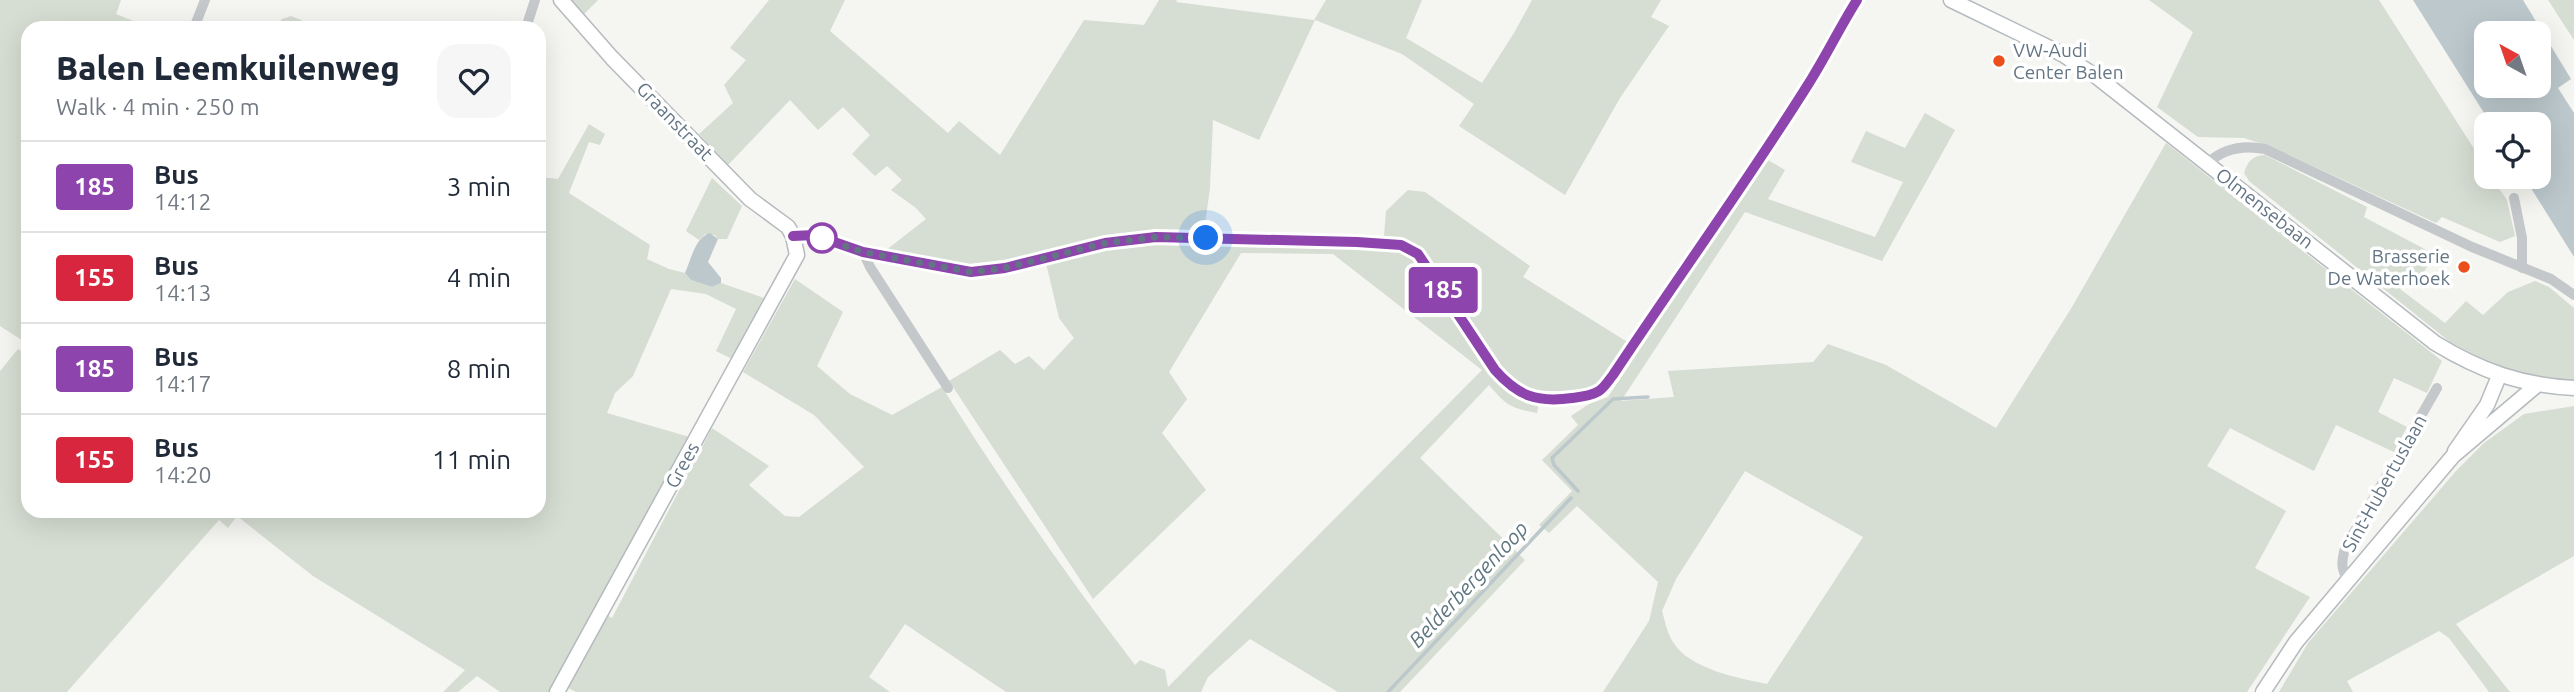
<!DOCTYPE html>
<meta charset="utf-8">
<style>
body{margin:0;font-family:Ubuntu,sans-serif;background:#f6f6f7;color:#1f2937;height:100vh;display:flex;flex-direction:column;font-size:26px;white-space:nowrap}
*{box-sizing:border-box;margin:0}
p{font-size:23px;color:#747a83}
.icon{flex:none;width:38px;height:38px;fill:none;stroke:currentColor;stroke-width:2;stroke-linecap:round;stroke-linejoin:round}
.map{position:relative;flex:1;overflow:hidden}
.details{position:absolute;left:21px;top:21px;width:525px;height:497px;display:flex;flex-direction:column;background:#fff;border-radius:21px;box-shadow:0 7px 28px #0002}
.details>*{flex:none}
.badge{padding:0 14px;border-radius:5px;font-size:24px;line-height:46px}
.needle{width:46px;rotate:320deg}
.buttons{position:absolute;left:2474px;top:21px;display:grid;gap:14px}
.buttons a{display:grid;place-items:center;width:77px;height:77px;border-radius:14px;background:#fff;box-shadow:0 7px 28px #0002;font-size:35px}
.you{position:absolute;width:35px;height:35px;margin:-18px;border:5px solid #fff;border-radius:50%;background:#1a73e8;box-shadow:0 0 0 10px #1a73e833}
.map>.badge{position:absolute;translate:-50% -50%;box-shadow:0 0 0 4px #fff}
.round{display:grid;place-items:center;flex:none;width:74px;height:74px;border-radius:21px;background:#f6f6f7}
.headline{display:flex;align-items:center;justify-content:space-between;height:119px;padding:0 35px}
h1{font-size:33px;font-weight:800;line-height:52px}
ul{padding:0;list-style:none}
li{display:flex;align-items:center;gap:21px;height:91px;padding:0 35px;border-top:2px solid #e0e1e3}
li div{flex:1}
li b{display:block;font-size:26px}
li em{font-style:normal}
li .badge{min-width:77px;font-weight:700;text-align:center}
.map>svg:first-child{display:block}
</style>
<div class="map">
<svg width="2574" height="692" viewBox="0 0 2574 692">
<rect width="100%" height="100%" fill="#f5f5f1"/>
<path fill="#d6ddd2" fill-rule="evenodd" d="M0 0H121L116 14 151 28H28V344L0 326Z
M571 0H598L583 15Z
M769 0H845L830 31 948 133 959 121 1000 155 1084 20 1144 25 1159 0H1177L1176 2 1314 20 1326 0H1422L1406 38 1482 83 1514 33 1532 0H1661L1651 17 1669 26 1620 98 1565 195 1459 126 1474 104 1402 54 1315 20 1259 140 1213 120 1210 188 1204 231 1145 234 1034 256 969 264 885 251 926 219 916 208 891 190 902 180 887 166 875 176 852 154 870 135 843 107 818 130 790 100 728 165 699 134 733 103 724 85 746 60 730 48Z
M2149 0H2379L2487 169V177H2491L2507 200 2515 236 2500 242 2442 217 2436 223 2272 147 2244 138 2198 137 2157 107 2193 32Z
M2548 0H2574V40Z
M291 16 301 20 309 28H275L282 19Z
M1925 113 1955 130 1882 261 1745 212 1621 401 1674 397 1668 371 1813 362 1828 344 1886 365 1996 428 2072 307 2166 143 2442 361 2427 393 2394 378 2378 412 2407 427 2394 452 2336 425 2314 471 2230 428 2207 466 2286 511 2255 568 2310 597 2247 692H1603L1649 621 1658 582 1577 506 1549 533 1539 525 1572 491 1542 460 1578 425 1571 416 1589 404 1608 397 1766 159 1785 170 1768 199 1875 237 1903 182 1851 162 1866 131 1905 148ZM1745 471 1863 537 1767 684C1738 678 1689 669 1673 642 1667 633 1665 621 1662 611L1676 579Z
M589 124 605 134 600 145 589 142 569 193 650 245 647 259 669 269 685 273 691 280 712 287 721 283 764 298 734 360 716 351 736 309 706 294 671 289 633 376 615 393 607 413 693 438 597 609 612 618 712 428 769 466 749 485 785 516 799 517 864 467 814 415 743 372 795 279 843 312 817 366 850 394 892 415 942 387C1002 483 1066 575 1135 665L1140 660 1165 670 1168 687 1482 370 1333 254 1241 253 1169 372 1187 399 1162 433 1206 490 1093 599 949 381 1000 350 1015 364 1029 356 1044 370 1074 338 1059 318 1046 263 1108 250 1156 245 1383 248 1386 211 1408 190 1425 192 1530 266 1523 277 1629 343C1597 393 1601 391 1541 391L1537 413C1510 408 1506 405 1489 385L1420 458 1525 560 1400 692H1338L1250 639 1208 677 1201 692H1006L905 624 869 677 890 692H576L555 681 550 692H500L477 676 458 692H443L465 670 313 576 237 516 228 528 219 520 67 692H0V371L18 349 28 356V511H539V177L558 179Z
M2265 155 2367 207 2364 217 2434 254 2418 283 2408 278 2400 289 2445 323 2466 301 2483 315 2508 292 2535 281 2549 287 2574 308V384L2562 383 2498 367 2450 342 2249 181 2244 173C2248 161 2252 156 2265 155Z
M712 178 742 206 727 239H718L715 235 705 234 699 240 686 231Z
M2574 406V556L2456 624 2510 692H2489L2449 638 2439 631 2347 681 2353 692H2279L2308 643 2456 471 2484 443 2524 414Z"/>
<path fill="#bcc8cc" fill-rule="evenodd" d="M2413 0H2523L2571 79 2558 88 2574 113V257L2524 177H2539V124H2491ZM2539 33V86H2487V33Z
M710 233 718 239 708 262 721 278V283L712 287 691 280 685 273C691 260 695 237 710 233Z"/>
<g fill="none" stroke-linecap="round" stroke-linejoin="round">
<path stroke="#bcc8cc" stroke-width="3.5" d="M1578 491 1554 465 1552 458 1613 399 1648 397
M1388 692 1571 498"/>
<defs>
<path id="secondary" d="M1951 0 2062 54 2097 77 2435 343C2481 371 2520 385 2574 388
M2455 451 2487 405 2499 376
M557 692 797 255 793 236 788 227 750 199 612 58 561 0
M2263 692 2296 642 2453 456 2537 385"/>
</defs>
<use href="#secondary" stroke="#b4babe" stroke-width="17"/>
<path stroke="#c5c8cb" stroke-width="10" d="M194 28 205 0
M526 28 535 0
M2208 163C2224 148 2244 145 2265 149L2472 247 2551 279 2574 295
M2514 198 2522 238V268
M793 236 814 235 863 252 971 272 1005 268 1105 243 1156 237 1357 242 1401 245 1417 254 1495 370C1519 396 1537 403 1572 398 1581 397 1591 396 1599 391 1604 388 1609 380 1613 375 1678 278 1748 182 1809 83 1826 55 1840 27 1857 0
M863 252 870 267 948 388
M2348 579C2340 569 2342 560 2345 548L2437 388"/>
<use href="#secondary" stroke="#fff" stroke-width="14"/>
</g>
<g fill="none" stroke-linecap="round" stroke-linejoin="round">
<defs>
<path id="line" d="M793 236 814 235 863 252 971 272 1005 268 1105 243 1156 237 1357 242 1401 245 1418 254 1495 370C1518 396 1537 403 1572 398 1581 397 1591 396 1599 391 1604 388 1609 380 1613 375 1678 277 1747 182 1809 83 1826 56 1840 27 1857 0"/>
</defs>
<use href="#line" stroke="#fff" stroke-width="16"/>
<use href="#line" stroke="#8e44ad" stroke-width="10"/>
<path stroke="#637584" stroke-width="7" stroke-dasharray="0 12.6" d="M822 238 863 252 971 272 1005 268 1105 243 1156 237 1206 238"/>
</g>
<g fill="#eb501c" stroke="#fff" stroke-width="2.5">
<circle cx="1999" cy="61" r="7"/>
<circle cx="2464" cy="267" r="7"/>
</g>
<circle fill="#fff" stroke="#8e44ad" stroke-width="3.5" cx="822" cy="238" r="14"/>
<g text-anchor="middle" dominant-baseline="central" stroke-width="7" stroke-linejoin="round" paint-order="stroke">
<g font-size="19" fill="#637584" stroke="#fff" text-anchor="start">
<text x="2013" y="50">VW-Audi<tspan x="2013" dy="22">Center Balen</tspan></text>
<text x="2450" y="256" text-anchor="end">Brasserie<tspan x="2450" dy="22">De Waterhoek</tspan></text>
</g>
<g font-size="19" fill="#637584" stroke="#fff">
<text transform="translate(675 121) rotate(46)">Graanstraat</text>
<text transform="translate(2265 208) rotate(38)">Olmensebaan</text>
<text transform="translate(682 465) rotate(-61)">Grees</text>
<text transform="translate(2384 483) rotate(-61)">Sint-Hubertuslaan</text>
</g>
<g font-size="21" font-style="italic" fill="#5f7781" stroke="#fff">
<text transform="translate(1468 584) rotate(-47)">Belderbergenloop</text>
</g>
</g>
</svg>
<div class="buttons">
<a><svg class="needle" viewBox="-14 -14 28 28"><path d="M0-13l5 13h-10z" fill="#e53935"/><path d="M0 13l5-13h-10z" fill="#747a83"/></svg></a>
<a><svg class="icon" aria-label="locate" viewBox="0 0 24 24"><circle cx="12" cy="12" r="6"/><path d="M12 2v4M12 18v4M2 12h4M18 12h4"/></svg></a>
</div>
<div class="you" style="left:1206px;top:238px"></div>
<b class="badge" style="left:1443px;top:290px;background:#8e44ad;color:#fff">185</b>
<section class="details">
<div class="headline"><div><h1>Balen Leemkuilenweg</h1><p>Walk · 4 min · 250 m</p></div><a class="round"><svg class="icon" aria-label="heart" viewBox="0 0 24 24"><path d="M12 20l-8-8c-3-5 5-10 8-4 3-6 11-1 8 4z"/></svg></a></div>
<ul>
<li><span class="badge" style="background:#8e44ad;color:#fff">185</span><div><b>Bus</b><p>14:12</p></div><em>3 min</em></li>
<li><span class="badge" style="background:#d7263d;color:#fff">155</span><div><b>Bus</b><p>14:13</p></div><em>4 min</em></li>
<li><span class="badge" style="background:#8e44ad;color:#fff">185</span><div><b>Bus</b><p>14:17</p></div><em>8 min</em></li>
<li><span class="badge" style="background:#d7263d;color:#fff">155</span><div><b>Bus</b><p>14:20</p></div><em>11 min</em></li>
</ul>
</section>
</div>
